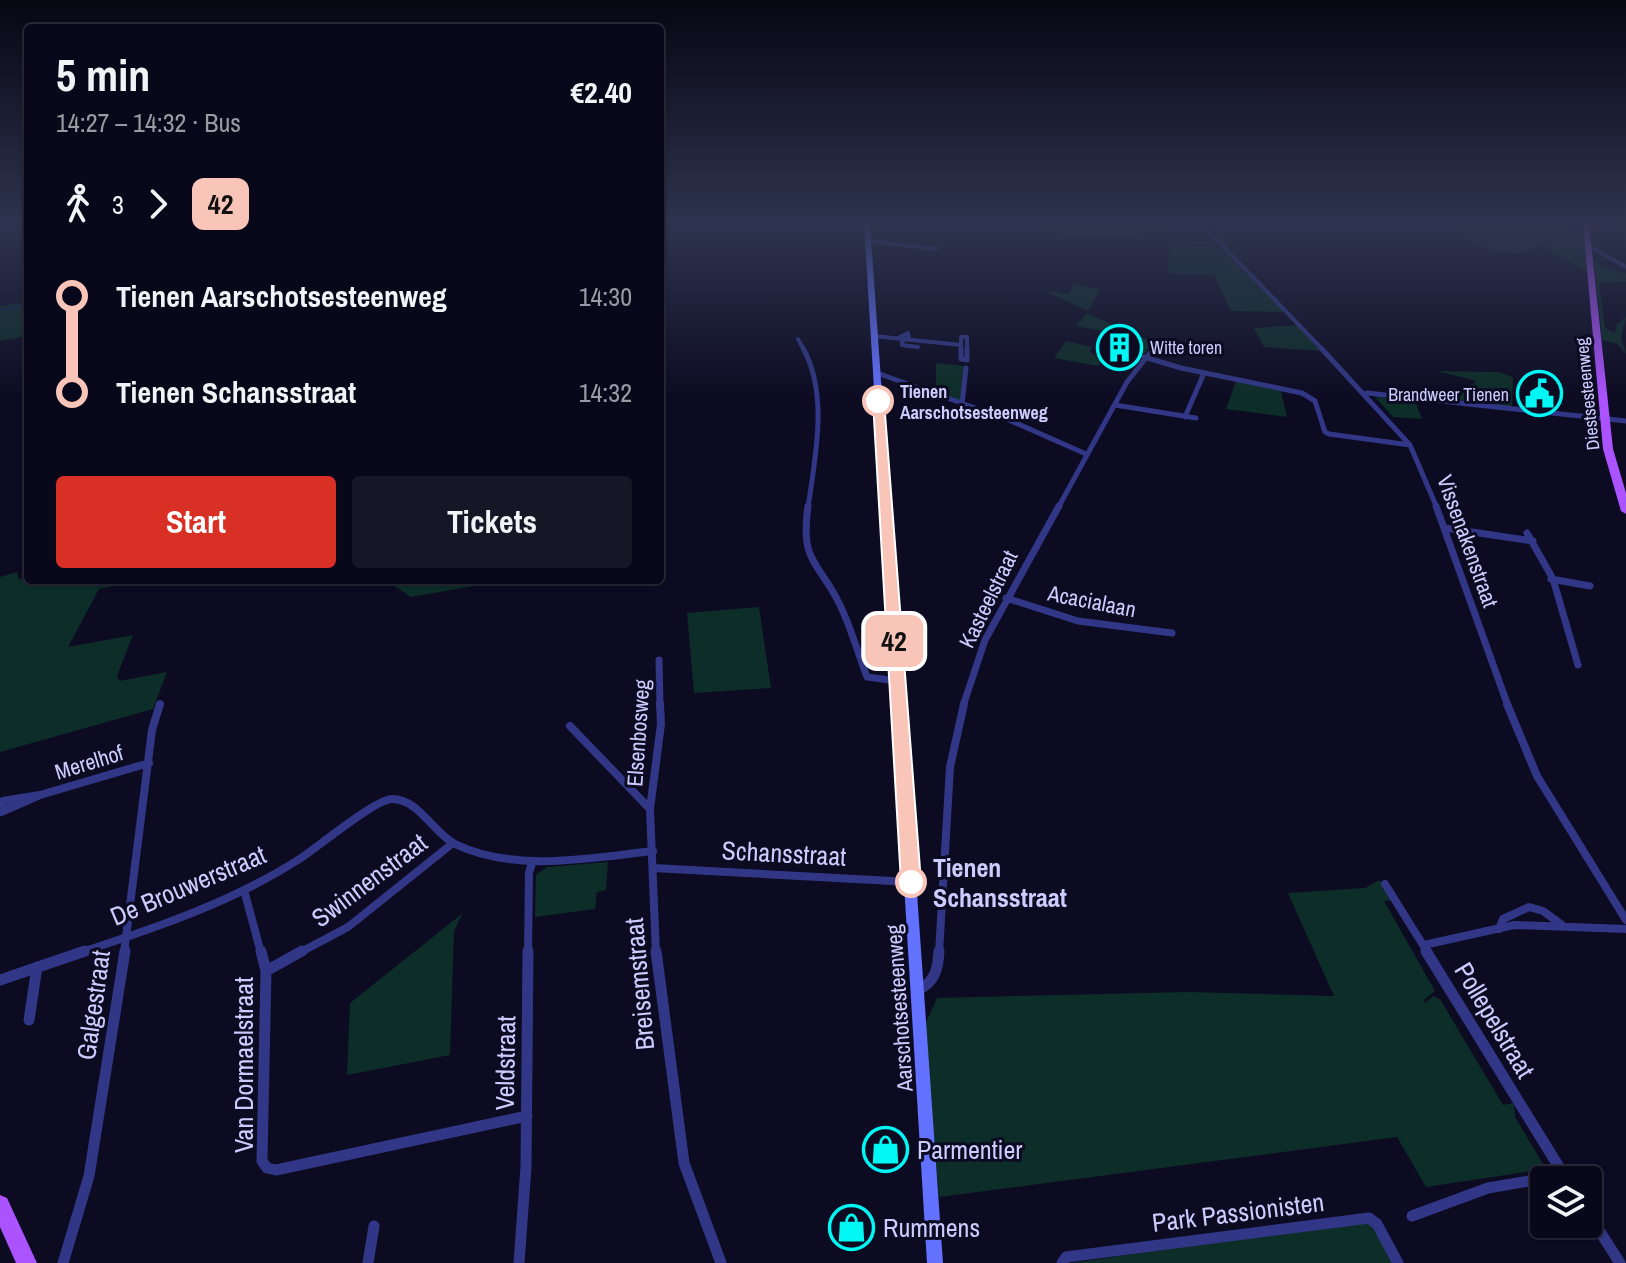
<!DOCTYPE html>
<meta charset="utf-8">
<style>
body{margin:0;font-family:"Archivo Narrow",sans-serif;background:#171627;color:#f1f3f6;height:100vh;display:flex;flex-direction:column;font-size:30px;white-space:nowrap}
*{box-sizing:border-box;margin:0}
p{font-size:26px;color:#999aa2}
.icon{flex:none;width:44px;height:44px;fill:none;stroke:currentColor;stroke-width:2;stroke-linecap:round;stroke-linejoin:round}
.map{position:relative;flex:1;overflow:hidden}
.panel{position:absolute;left:24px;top:24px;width:640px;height:560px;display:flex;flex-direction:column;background:#09081a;border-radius:8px;box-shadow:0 2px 6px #0004,0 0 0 2px #292939}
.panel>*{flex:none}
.badge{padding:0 16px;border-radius:12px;font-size:28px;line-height:52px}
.buttons{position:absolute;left:1530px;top:1166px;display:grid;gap:16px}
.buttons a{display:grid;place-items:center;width:72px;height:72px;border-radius:8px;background:#09081a;box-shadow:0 2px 6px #0004,0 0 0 2px #292939;font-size:40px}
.map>.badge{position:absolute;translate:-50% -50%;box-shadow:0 0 0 4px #fff}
.legs{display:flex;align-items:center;gap:12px;height:88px;padding:0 32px;font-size:26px}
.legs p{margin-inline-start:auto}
.overview{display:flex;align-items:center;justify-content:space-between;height:136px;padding:0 32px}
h1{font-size:44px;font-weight:700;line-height:60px}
.primary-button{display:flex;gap:16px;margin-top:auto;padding:16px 32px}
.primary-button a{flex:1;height:92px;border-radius:8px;background:#d93025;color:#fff;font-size:32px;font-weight:700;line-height:92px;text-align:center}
.primary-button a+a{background:#171627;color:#f1f3f6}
ul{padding:0 32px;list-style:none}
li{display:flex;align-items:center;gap:28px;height:96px;font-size:30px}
li i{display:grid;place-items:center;width:12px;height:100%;margin:0 10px;background:currentColor}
li i::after{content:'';width:20px;height:20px;margin:-10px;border:6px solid;border-radius:50%;background:#09081a}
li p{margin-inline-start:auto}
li:first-child i{background:linear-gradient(#0000 50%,currentColor 0)}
li:last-child i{background:linear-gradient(currentColor 50%,#0000 0)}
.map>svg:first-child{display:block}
</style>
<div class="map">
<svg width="1626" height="1263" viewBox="0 0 1626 1263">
<rect width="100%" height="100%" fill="#0c0b22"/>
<path fill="#0d2d28" d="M1035 224H1168L1170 229 1189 230 1166 229 1106 238 1061 234Z
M1450 224H1553L1583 233 1587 271 1542 246 1560 239C1547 241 1536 247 1524 251 1494 260 1472 240 1450 224Z
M1175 245 1222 248 1285 312 1231 311 1214 275 1167 273 1169 256Z
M1594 258 1597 264C1609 266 1614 273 1626 273V282L1599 283 1605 328 1615 333 1617 324 1626 317 1621 337 1626 354 1617 344 1602 340Z
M1072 284 1100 289 1088 311 1043 290 1069 294Z
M28 302V336L0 341V306Z
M1087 313 1152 342V343L1145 353 1137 352 1135 347 1106 343 1108 332 1076 326Z
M1299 325 1323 351 1264 347 1254 328Z
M1066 341 1092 347 1090 351 1101 362 1098 366 1054 358Z
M936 363 964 366 960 402 936 395Z
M1438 371 1498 372 1513 377 1512 408 1451 401 1476 381Z
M1236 381 1281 391 1287 417 1226 409Z
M1375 397 1415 401 1422 419 1393 417Z
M17 572 19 579 28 577V580H139L99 589 68 647 133 635 117 676 119 681 167 672 153 709 0 752V577Z
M385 580H508L411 597Z
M759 607 771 688 694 693 687 613Z
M608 862 606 890 597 892 595 909 535 917 536 875 547 867Z
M1380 880 1393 900 1384 901 1435 991 1424 1000 1425 1003 1433 996 1440 999 1503 1105 1514 1103 1515 1117 1546 1169 1426 1187 1397 1137 939 1197 924 1027 937 998 1189 992 1334 996 1288 893 1365 888Z
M463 913 454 931 450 1055 347 1075 350 1003Z
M1363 1221 1372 1225 1396 1263H1071Z"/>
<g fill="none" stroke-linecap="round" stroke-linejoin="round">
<path stroke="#062546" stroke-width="2" d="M0 310 28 305"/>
<path stroke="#313786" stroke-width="4" d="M1202 224 1323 350
M868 241 936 249
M1589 246 1626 267
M874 336 961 345
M900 337 908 333 909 337 902 341V345L918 347
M798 339 804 350
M961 350V337H967V350
M1152 350 1158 343"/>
<path stroke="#313786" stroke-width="5" d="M803 348C829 395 815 457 808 508
M961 348V359L967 360V348
M1321 348 1410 445 1437 508
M1144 357 1181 368 1302 393 1315 401 1325 432 1329 434 1410 445
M877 373 1009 420 1086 454
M1367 393 1626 421
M962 404 966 368
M1115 405 1196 418
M1185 417 1204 373
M1058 508 1127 382 1154 348"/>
<path stroke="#313786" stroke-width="7" d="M808 506C800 563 818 560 840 605 851 628 858 653 867 677L897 681
M1436 506 1508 706
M1445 528 1533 541
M1527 533 1553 579 1578 665
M1551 579 1590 586
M1006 598 1078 621 1172 633
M659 660 660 706
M963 706 985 640 1059 506"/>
<path stroke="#313786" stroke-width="8" d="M1507 704 1537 776 1626 920
M570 726 650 809 656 953
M40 795 1 812 3 801Z
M40 795 149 763
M650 809 661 724 660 704
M654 868 911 882
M1385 884 1428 953
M244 890 261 953
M1499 929 1503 919 1529 907 1543 911 1562 925
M1424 945 1514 925 1626 929
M79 953C155 928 233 902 301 858 319 846 376 799 392 799 419 799 433 833 455 844 515 873 590 858 653 851
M124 953 152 730 160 704
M299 953 348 927 453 843
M528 953 529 873 532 863
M939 953 950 767 964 704"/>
<path stroke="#313786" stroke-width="11" d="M261 951 266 971 262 1161 267 1168 276 1170 527 1116
M656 951 684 1163 721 1263
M1426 951 1567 1180
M266 971 302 951
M0 980 85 951
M918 990C935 982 938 969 939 951
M29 1020 37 967
M1588 1213 1620 1263
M1412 1216 1488 1188 1564 1175
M63 1263 89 1176 125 951
M368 1263 374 1226
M519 1263 526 1167 528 951
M1062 1263 1066 1257 1369 1218 1377 1224 1398 1263"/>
<path fill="#6371ff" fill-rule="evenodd" d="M864 224H870L943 1263H927Z"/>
<path fill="#ab53ff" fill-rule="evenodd" d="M1583 224H1589L1613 449 1626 493V514L1621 511 1603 449Z
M0 1195 7 1198 37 1263H16L0 1227Z"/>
</g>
<linearGradient id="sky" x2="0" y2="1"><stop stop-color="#070613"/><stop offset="0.56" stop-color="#2e344f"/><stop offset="1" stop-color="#2e344f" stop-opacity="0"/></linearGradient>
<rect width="1626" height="400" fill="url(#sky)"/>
<path fill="#f9c5b8" stroke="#fff" stroke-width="2" d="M878 397 884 401 921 882 918 888 911 891 904 888 901 882 873 401Z"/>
<defs>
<symbol id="building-ring" viewBox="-11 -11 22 22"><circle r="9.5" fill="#0c0b22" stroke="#00f7f4" stroke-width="1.5"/><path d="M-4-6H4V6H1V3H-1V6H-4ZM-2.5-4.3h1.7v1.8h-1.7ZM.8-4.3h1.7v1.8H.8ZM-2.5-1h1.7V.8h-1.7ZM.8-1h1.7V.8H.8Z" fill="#00f7f4"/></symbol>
<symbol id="civic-ring" viewBox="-11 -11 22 22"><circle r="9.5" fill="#0c0b22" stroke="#00f7f4" stroke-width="1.5"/><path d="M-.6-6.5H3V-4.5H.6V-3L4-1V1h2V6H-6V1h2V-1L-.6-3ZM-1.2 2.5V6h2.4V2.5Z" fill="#00f7f4"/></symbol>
<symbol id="shop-ring" viewBox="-11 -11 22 22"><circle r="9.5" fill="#0c0b22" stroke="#00f7f4" stroke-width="1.5"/><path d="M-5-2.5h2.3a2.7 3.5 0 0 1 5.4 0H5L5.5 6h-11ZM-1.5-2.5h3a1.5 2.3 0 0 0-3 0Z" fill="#00f7f4"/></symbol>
</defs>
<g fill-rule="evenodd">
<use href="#building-ring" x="1094" y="322" width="51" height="51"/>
<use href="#civic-ring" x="1514" y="368" width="51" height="51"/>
<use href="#shop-ring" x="860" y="1124" width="51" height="51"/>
<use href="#shop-ring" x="826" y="1202" width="51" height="51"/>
</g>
<g fill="#fff" stroke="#f9c5b8" stroke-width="4">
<circle cx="878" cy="401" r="14"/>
<circle cx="911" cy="882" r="14"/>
</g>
<g text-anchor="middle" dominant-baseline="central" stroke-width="6" stroke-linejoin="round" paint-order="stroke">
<g font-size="18" fill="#ccf" stroke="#0c0b22" text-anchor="start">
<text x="1150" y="347">Witte toren</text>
<text x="1509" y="394" text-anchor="end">Brandweer Tienen</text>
</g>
<g font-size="18" font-weight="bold" fill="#ccf" stroke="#0c0b22" text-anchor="start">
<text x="900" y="391">Tienen<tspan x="900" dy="21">Aarschotsesteenweg</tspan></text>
</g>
<g font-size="18" fill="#ccf" stroke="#0c0b22">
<text transform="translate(1587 394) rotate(-96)">Diestsesteenweg</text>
</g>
<g font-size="22" fill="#ccf" stroke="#0c0b22">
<text transform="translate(1468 541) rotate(70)">Vissenakenstraat</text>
<text transform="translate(988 599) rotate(-64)">Kasteelstraat</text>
<text transform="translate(1092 601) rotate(11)">Acacialaan</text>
<text transform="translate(638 733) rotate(-86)">Elsenbosweg</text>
<text transform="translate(89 762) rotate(-17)">Merelhof</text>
<text transform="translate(899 1008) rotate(-94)">Aarschotsesteenweg</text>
</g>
<g font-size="26" fill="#ccf" stroke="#0c0b22">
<text transform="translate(784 853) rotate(3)">Schansstraat</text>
<text transform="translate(369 880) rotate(-37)">Swinnenstraat</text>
<text transform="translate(188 885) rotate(-23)">De Brouwerstraat</text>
<text transform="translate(639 984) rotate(-95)">Breisemstraat</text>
<text transform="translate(93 1005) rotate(-82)">Galgestraat</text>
<text transform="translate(1495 1020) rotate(59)">Pollepelstraat</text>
<text transform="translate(505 1063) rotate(-89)">Veldstraat</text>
<text transform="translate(243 1065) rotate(-90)">Van Dormaelstraat</text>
<text transform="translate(1238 1212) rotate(-7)">Park Passionisten</text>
</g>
<g font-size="26" font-weight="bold" fill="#ccf" stroke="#0c0b22" text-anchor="start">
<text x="933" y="867">Tienen<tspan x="933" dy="30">Schansstraat</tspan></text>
</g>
<g font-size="26" fill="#ccf" stroke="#0c0b22" text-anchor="start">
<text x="917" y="1149">Parmentier</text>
<text x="883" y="1227">Rummens</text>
</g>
</g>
</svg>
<div class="buttons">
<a><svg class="icon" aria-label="layers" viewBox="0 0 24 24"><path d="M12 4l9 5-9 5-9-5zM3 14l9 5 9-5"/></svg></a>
</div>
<b class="badge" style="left:894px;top:641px;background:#f9c5b8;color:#111">42</b>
<section class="panel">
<div class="overview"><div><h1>5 min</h1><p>14:27 – 14:32 · Bus</p></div><b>€2.40</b></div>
<div class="legs"><svg class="icon" aria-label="walk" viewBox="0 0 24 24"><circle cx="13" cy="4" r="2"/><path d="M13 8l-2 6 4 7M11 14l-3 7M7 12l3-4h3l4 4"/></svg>3<svg class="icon" aria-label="forward" viewBox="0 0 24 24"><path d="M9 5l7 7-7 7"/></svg><b class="badge" style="background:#f9c5b8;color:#111">42</b></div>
<ul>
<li><i style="color:#f9c5b8"></i><b>Tienen Aarschotsesteenweg</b><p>14:30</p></li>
<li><i style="color:#f9c5b8"></i><b>Tienen Schansstraat</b><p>14:32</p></li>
</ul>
<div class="primary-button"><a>Start</a><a>Tickets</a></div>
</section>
</div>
